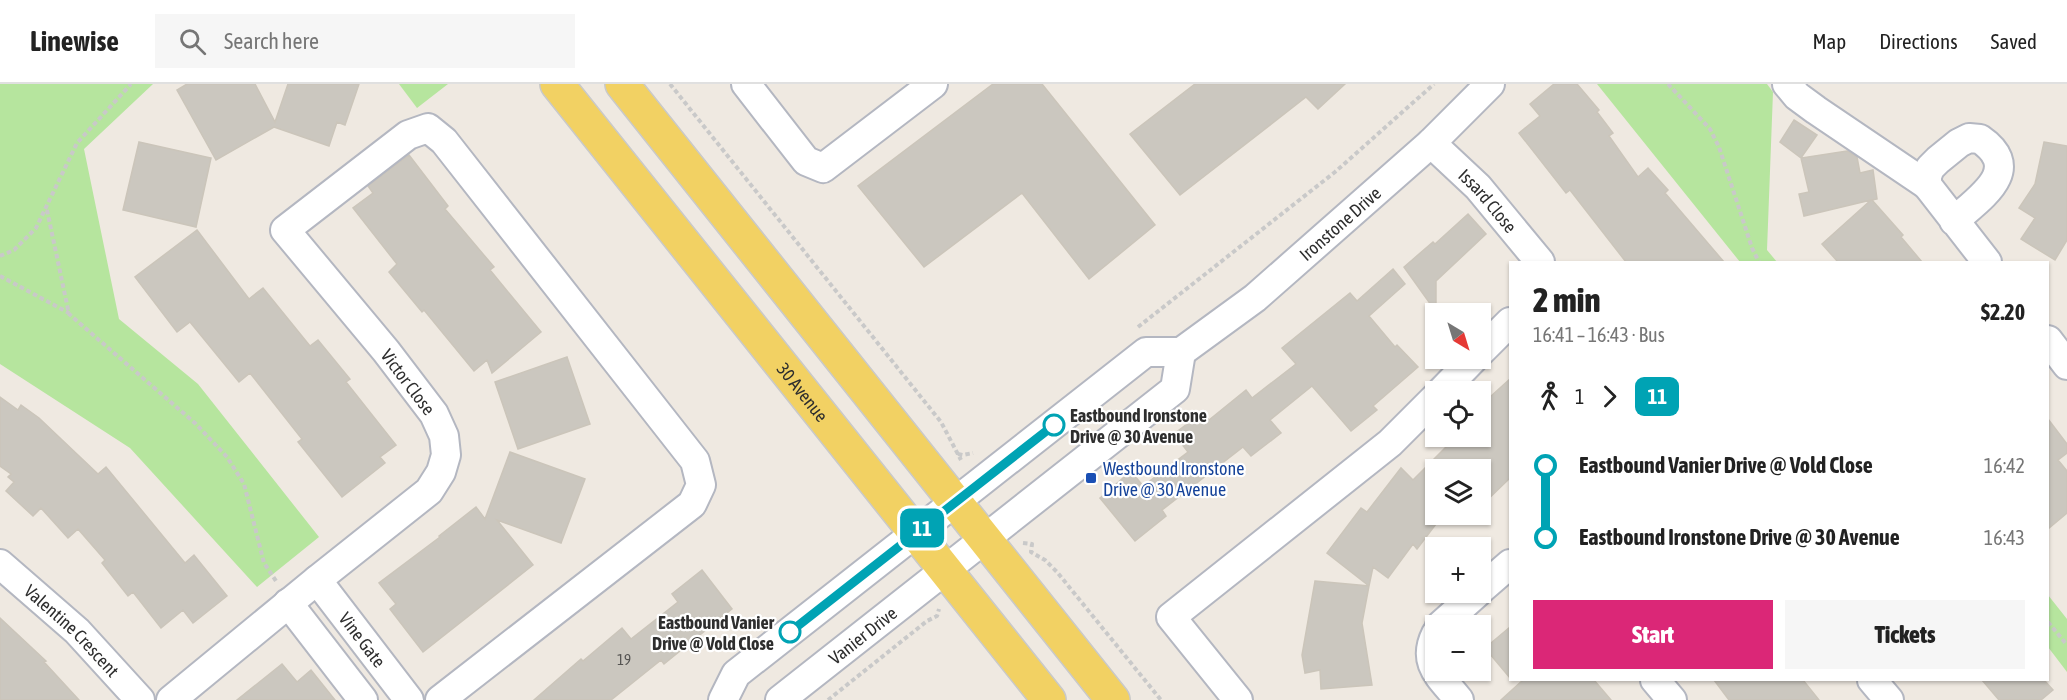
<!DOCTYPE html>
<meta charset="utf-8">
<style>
body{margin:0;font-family:"Asap Condensed",sans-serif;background:#f6f6f6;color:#222;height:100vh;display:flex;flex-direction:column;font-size:22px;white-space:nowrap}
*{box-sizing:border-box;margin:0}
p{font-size:20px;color:#767676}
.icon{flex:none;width:33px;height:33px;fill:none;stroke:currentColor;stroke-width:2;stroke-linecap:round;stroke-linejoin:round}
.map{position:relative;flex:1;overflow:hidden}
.details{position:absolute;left:1509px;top:177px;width:540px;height:420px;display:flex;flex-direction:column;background:#fff;border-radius:0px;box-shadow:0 2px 4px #0004}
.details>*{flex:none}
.badge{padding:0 12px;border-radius:9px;font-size:21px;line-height:39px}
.needle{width:39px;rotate:142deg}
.controls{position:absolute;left:1425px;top:219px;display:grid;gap:12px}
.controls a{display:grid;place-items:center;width:66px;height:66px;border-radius:0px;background:#fff;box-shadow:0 2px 4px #0004;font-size:30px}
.map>.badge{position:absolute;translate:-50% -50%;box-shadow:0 0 0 3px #fff}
.legs{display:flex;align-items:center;gap:9px;height:66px;padding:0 24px;font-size:20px}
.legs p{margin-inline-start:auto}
.headline{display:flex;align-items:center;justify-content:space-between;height:102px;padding:0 24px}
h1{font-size:33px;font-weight:800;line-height:45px}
.button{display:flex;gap:12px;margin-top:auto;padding:12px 24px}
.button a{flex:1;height:69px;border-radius:0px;background:#db2777;color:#fff;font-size:24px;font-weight:800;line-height:69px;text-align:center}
.button a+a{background:#f6f6f6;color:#222}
ul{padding:0 24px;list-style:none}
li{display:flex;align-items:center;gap:21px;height:72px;font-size:22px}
li i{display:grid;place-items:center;width:9px;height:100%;margin:0 8px;background:currentColor}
li i::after{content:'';width:15px;height:15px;margin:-8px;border:4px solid;border-radius:50%;background:#fff}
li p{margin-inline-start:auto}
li:first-child i{background:linear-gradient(#0000 50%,currentColor 0)}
li:last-child i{background:linear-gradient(currentColor 50%,#0000 0)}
header{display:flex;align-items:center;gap:36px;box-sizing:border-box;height:84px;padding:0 30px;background:#fff;border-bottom:2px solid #e0e0e0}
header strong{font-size:28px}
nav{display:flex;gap:33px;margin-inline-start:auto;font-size:21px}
.search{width:420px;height:54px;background:#f6f6f6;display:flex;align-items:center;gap:15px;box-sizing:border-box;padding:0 21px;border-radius:0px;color:#767676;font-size:22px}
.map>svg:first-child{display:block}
</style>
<header>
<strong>Linewise</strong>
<div class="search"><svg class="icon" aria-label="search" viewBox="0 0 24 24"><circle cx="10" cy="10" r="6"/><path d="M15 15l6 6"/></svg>Search here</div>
<nav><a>Map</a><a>Directions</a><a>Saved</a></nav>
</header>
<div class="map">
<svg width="2067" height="616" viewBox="0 0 2067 616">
<rect width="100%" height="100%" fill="#efe9e1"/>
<path fill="#b6e59e" d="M0 0H153L84 65 119 235 198 300 319 453 257 503 130 364 0 280Z
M399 0H448L417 24Z
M1597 0H1767L1773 8 1767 166 1777 178H1740Z
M2048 511 2067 535V588L2048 563Z"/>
<path fill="#cbc7bf" stroke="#cbc5ba" stroke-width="1.5" d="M187 0H255L275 38 288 0H359L345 41 337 38 329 62 274 43 216 76 177 6Z
M993 0H1042L1155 141 1089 195 1022 109 924 183 858 102Z
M1195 0H1345L1318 25 1306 13 1180 111 1130 50Z
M1554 0H1577L1599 26 1597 28 1613 49 1609 52 1638 93 1648 84 1668 106 1665 109 1724 178H1626L1570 106 1566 109 1519 49 1540 32 1530 20Z
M1794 36 1817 51 1801 74 1780 58Z
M139 58 211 74 196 143 123 126Z
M2044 58 2067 62V156L2055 176 2021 155 2035 134 2019 124 2035 100Z
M1847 67 1857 73 1860 89 1873 86 1877 115 1872 116 1903 151 1901 153 1922 178H1838L1822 160 1871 116 1804 132 1799 110 1809 108 1801 74Z
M409 71 448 122 445 125 494 183 490 186 541 248 492 289 487 276 474 287 424 226 422 228 389 188 397 180 353 124 373 109 368 102Z
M1468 130 1486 150 1436 197V228L1404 183 1433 158 1435 160Z
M197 146 249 215 263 204 310 262 318 256 350 295 346 298 396 361 380 373 385 379 342 413 298 358 302 355 250 289 239 298 190 238 177 248 135 193Z
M1393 185 1405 200 1369 232 1395 263 1397 261 1418 283 1373 322 1377 326 1351 347 1312 302 1270 336 1281 349 1251 372 1243 363 1162 426 1166 432 1135 457 1100 414 1131 387 1143 402 1188 368 1174 350 1203 328 1209 336 1246 306 1252 314 1296 280 1282 264 1350 209 1357 217Z
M567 273 590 340 518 365 495 298Z
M1510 295V394L1480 423V386H1436V440L1417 465 1413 460 1388 494 1373 483 1369 502 1327 469 1361 424 1367 428 1401 384 1413 396 1457 352H1480V322Z
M0 313 18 326 21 321 39 334 98 390 106 383 185 479 194 471 227 512 193 539 183 526 161 544 133 508 128 512 102 479 105 476 78 445 68 454 41 424 33 432 6 407 14 398 8 393 11 390 0 382Z
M2048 335 2067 360V369L2058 376 2067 387V429L2048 445Z
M510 368 585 395 561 459 497 436 533 481 423 568 390 525 396 520 379 499 440 453 439 452 476 423 485 435Z
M702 486 732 525 664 580 661 576 611 616H534L581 575 583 577 622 544 631 555 678 518 672 510Z
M1315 497 1369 502 1362 539 1372 601 1321 605 1320 586 1305 589 1302 571Z
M0 534 46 577 44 578 79 616H0Z
M1510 543V594L1485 564Z
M282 580 297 598 311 586 335 616H237Z
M1523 596H1594L1611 616H1501Z
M1714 596H1803L1819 616H1729Z
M1982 596H2044L2053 606 2041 616H1999Z"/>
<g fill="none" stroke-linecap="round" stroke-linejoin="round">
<defs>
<g id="minor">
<path d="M746 0 806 77 823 84 933 0"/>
<path d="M1787 0 1797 12 1816 26 1927 101"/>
<path id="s1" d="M1431 59 1478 103 1540 178"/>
<path d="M1954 137C1979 114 2025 86 1980 55L1969 54 1959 59 1938 76 1930 84 1927 92V101L1987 178"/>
<path d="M2048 256 2067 281"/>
<path d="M1480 268 1510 238"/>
<path d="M1441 308 1474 274"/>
<path id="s2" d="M0 480 77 547 140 616"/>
<path id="s3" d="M317 496 409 616"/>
<path d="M1480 506 1510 480"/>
<path d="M288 519 363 616"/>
<path d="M1440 542 1478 508"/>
<path d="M1436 550C1421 580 1441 593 1459 616"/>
<path d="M1655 596 1672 616"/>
<path d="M1872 596 1889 616"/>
<path d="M171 616 317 496 429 407 441 388 446 371 444 352 434 330 386 267 285 146 408 51 428 44 444 57 695 377 701 401 692 420 440 616"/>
<path id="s4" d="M723 616 736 590 1146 268H1181L1255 214 1431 59 1490 0"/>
<path id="s5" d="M780 616 1175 305 1181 268"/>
<path d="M1238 616 1171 533 1390 359 1436 313"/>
</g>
<g id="major">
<path id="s6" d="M557 0 1049 616"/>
<path d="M622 0 1113 616"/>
</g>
</defs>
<use href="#minor" stroke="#b4b7c1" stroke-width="32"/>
<use href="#major" stroke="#c9c9c9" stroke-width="36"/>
<path stroke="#c9c9c9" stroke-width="4" stroke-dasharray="4.5 3" stroke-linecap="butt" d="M670 0 941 338 961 376
M1668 0 1710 45 1719 63 1752 164 1759 178
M47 126 69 230 196 340 227 373 244 400 264 479 276 497
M0 172 14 166 36 144 77 59 131 0
M0 192 69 229
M1138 243 1335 88 1434 0
M958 370 963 371 973 369
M1023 459 1032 460 1031 468 1045 476 1057 488 1161 616
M2048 538 2067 561
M828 616 927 537 937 532 939 525"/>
<use href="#minor" stroke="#fff" stroke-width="28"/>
<use href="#major" stroke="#f2d163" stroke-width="33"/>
</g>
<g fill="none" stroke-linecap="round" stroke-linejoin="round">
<defs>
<path id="line-1" d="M790 548 1054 341"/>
</defs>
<use href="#line-1" stroke="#fff" stroke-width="14"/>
<use href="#line-1" stroke="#00a3b4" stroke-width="9"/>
</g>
<g fill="#fff" stroke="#00a3b4" stroke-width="3">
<circle cx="1054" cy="341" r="10"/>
<circle cx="790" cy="548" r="10"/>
</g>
<rect fill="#1a4fb4" stroke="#fff" stroke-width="2" x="1085" y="388" width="12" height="12" rx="3"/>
<g text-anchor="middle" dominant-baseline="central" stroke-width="4.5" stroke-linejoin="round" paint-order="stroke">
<g font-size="15" fill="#555452">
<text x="624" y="575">19</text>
</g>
<g font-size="18" fill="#2e2e2e" stroke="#fff">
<text stroke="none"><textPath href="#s1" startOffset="81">Issard Close</textPath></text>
<text stroke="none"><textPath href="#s4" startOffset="790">Ironstone Drive</textPath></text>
<text transform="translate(408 298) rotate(53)">Victor Close</text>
<text stroke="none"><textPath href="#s6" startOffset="394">30 Avenue</textPath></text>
<text stroke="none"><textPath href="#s2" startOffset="98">Valentine Crescent</textPath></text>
<text stroke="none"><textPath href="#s5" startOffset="105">Vanier Drive</textPath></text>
<text stroke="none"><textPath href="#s3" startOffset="75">Vine Gate</textPath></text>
</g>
<g font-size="18" font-weight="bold" fill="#2e2e2e" stroke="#fff" text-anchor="start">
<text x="1070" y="331">Eastbound Ironstone<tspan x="1070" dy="21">Drive @ 30 Avenue</tspan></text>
<text x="774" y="538" text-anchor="end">Eastbound Vanier<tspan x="774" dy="21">Drive @ Vold Close</tspan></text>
</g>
<g font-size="18" fill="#164399" stroke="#fff" text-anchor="start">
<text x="1103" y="384">Westbound Ironstone<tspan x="1103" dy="21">Drive @ 30 Avenue</tspan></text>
</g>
</g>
</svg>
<div class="controls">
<a><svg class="needle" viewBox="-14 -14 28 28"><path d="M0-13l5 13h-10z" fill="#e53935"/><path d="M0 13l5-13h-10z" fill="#767676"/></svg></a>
<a><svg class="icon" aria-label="locate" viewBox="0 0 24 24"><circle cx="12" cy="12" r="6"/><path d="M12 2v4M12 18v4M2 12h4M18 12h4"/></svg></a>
<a><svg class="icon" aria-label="layers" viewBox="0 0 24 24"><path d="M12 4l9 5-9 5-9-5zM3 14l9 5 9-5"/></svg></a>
<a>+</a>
<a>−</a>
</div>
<b class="badge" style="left:922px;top:444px;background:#00a3b4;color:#fff">11</b>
<section class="details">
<div class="headline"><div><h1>2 min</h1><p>16:41 – 16:43 · Bus</p></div><b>$2.20</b></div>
<div class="legs"><svg class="icon" aria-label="walk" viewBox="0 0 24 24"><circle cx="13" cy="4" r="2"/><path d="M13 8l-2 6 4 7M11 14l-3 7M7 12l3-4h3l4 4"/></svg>1<svg class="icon" aria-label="forward" viewBox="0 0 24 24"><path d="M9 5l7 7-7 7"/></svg><b class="badge" style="background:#00a3b4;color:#fff">11</b></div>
<ul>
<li><i style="color:#00a3b4"></i><b>Eastbound Vanier Drive @ Vold Close</b><p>16:42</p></li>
<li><i style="color:#00a3b4"></i><b>Eastbound Ironstone Drive @ 30 Avenue</b><p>16:43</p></li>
</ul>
<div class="button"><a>Start</a><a>Tickets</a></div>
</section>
</div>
